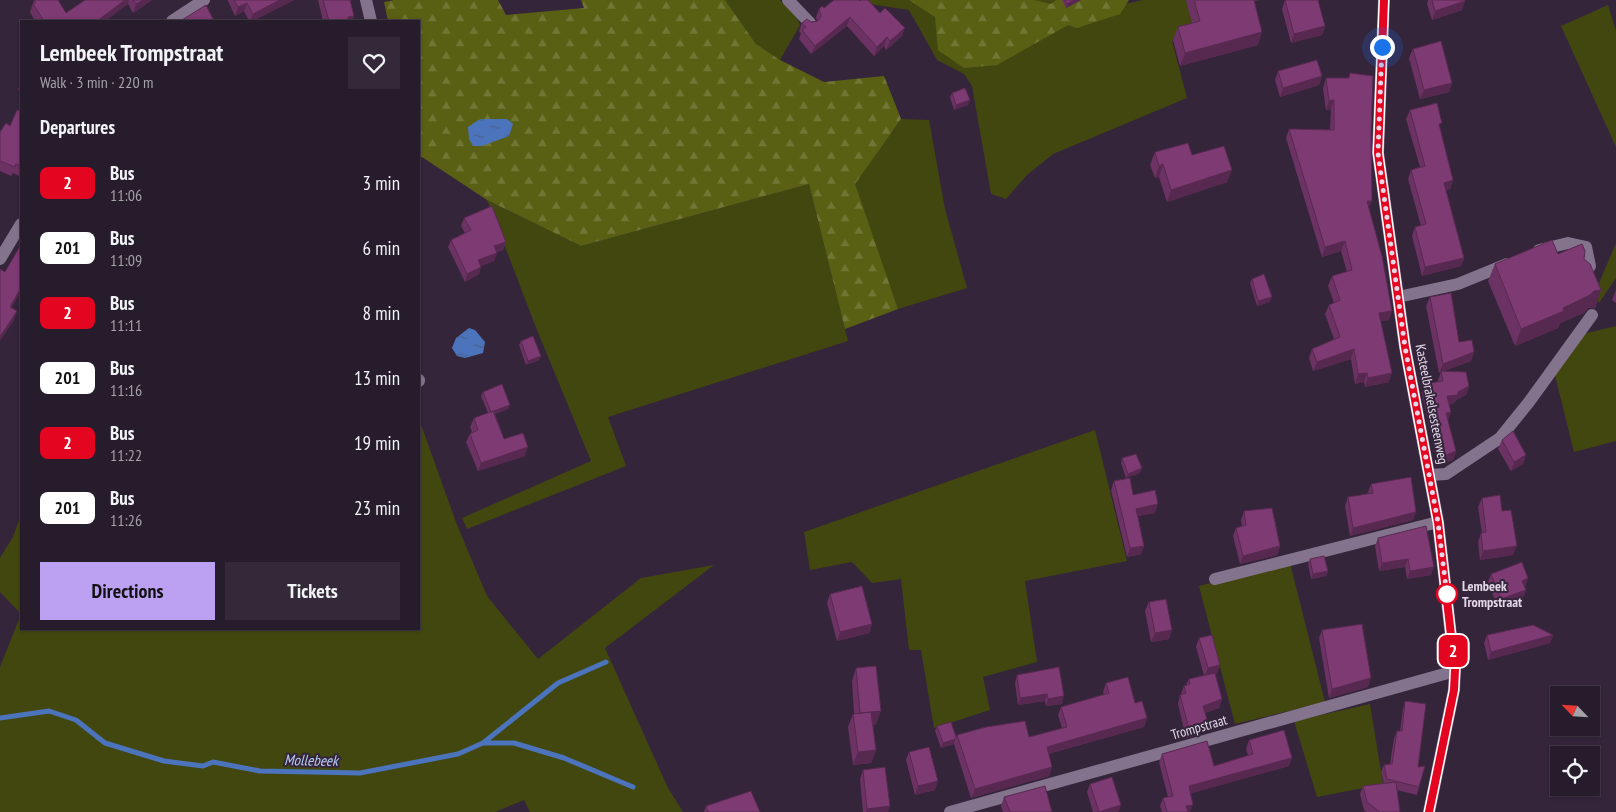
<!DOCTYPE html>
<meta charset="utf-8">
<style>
body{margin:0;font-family:"PT Sans Narrow",sans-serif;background:#332938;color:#f1f3f6;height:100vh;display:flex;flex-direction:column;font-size:19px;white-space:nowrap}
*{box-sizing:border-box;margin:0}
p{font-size:16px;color:#a4a1a9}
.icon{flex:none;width:28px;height:28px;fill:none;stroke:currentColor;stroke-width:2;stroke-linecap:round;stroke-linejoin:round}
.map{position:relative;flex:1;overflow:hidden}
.side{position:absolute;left:20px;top:20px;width:400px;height:610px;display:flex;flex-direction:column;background:#271c2c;border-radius:0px;box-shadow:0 1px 4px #0004,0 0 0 1px #433a48}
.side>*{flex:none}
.badge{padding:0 10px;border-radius:8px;font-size:18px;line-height:32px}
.needle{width:32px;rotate:295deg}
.fabs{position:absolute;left:1550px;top:686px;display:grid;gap:10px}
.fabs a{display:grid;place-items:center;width:50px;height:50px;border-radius:0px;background:#271c2c;box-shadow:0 1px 4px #0004,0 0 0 1px #433a48;font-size:25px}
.you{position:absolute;width:25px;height:25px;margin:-12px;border:4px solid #fff;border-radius:50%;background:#1a73e8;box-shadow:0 0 0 8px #1a73e833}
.map>.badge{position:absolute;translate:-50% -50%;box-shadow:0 0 0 2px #fff}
h2{padding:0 20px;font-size:19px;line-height:45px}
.round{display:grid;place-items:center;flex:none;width:52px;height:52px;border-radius:0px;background:#332938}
.overview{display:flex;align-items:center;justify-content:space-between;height:85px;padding:0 20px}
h1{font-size:24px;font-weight:600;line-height:38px}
.button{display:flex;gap:10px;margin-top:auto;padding:10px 20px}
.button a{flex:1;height:58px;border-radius:0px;background:#bca0f2;color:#111;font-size:20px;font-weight:600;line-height:58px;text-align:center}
.button a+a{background:#332938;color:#f1f3f6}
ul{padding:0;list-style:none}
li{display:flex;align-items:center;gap:15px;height:65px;padding:0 20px}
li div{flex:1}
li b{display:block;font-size:19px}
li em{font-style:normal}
li .badge{min-width:55px;font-weight:700;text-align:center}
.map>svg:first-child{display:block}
</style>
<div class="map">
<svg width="1616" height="812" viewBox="0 0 1616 812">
<defs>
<pattern id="forest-firs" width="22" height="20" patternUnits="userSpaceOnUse" patternTransform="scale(1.25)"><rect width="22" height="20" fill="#596013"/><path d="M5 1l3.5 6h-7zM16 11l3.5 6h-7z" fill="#717635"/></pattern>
<pattern id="water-ripples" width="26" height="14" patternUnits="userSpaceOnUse" patternTransform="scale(1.25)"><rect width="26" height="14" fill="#4c74bc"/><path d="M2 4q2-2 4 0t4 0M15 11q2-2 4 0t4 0" fill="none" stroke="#49608c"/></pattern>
</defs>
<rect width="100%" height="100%" fill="#34253b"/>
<path fill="#424710" d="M725 0H780L796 16 800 25 780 60 756 44Z
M861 0H1087L1094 12 1142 0H1186L1196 31 1172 41 1187 98 1053 154 1027 175 1006 199 991 194 972 86 964 74 937 60 909 10 863 3Z
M1608 5 1616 31V147L1561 26Z
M901 119 929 120 945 209 967 288 898 309 854 184Z
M809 184 848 341 608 417 626 466 467 529 462 518 591 461 537 330 487 200 581 246Z
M1616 243V278L1599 303 1594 295Z
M1616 326V441L1574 452 1554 371 1583 334Z
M419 419 457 525 487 596 538 659 641 578 714 565 605 648 668 788 683 812H530L524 800 495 812H0V667L21 614 0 592V558L13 537 21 515V629H419Z
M1095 430 1127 561 1025 581 1037 662 983 677 990 710 934 728 921 650H909L901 579 872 583 852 562 810 570 804 532Z
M1290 563 1325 702 1235 724 1199 586Z
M1370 704 1383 784 1317 797 1294 721Z"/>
<path fill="url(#forest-firs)" d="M394 0H498L506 15 584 8 581 0H725L756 44 780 60 824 82 884 76 901 119 855 184 898 309 845 329 809 184 581 246 487 200 419 155V21H388L384 2Z
M909 0H1034L1051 4 1056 0H1129L1120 14 1077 28 1068 25 997 65 964 68 938 50 935 17Z"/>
<path fill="url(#water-ripples)" d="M480 119H507L513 124 509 136 482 146H473L469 139 468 127Z
M469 328 475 330 485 342 483 353 465 358 457 356 452 348 456 338Z"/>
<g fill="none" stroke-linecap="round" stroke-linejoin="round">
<path stroke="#4c74bc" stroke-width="5" d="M0 718 49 711 76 720 105 743 164 761 203 766 213 762 260 771 360 773 458 754 483 743 558 683 606 662
M483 743H514L564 758 633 787"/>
<path stroke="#84738d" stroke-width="12" d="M366 0 371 21
M788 0 810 23
M1384 0 1378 153 1405 347 1438 522 1455 671 1454 690 1429 812
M172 21 204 0
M1539 250 1568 243 1586 247 1590 266 1585 273
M0 259 21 224
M1398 297 1458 284 1507 264
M419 380V381
M1430 475 1446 474 1500 438 1529 402 1592 315
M1215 579 1438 522
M950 812 1455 671"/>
</g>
<path fill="#6c3263" d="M34 0H58L66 13 85 0H152L133 13 128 4 105 21H35L30 12Z
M228 0H294L252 21H249L244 11 235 16 228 1Z
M318 0H350L354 16 352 21H323Z
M1062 0H1081L1066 8Z
M1186 0H1259L1254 1 1258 45 1180 66 1173 40 1178 27 1192 23Z
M1285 0 1325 26 1322 35 1291 43 1282 9Z
M1428 0H1465L1462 10 1432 20 1427 4Z
M824 8 902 36 886 50 884 46 874 56 847 26 811 54 799 39 801 33 799 31 802 23 817 21 816 17 819 9Z
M1413 49 1452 83 1449 92 1420 99 1409 58Z
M1278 71 1322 76 1319 85 1280 97 1275 80Z
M1350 73 1371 133 1369 208 1389 320 1381 321 1389 382 1365 387 1364 382 1355 384 1351 359 1313 371 1309 358 1312 349 1334 339 1325 314 1329 305 1334 303 1328 286 1332 276 1347 272 1341 251 1322 257 1286 138 1289 129 1330 130 1331 109 1326 110 1323 88 1326 78H1348Z
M21 80V91L18 90Z
M952 93 968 105 954 110 950 97Z
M1410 110 1440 129 1453 180 1450 189 1446 190 1464 258 1461 266 1422 276 1412 236 1415 227 1421 226 1408 179 1411 170 1420 167 1406 119Z
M21 111V177L13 173 11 176 0 171V132L10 126Z
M1155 152 1192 155 1227 182 1167 202 1159 177 1155 178 1150 165Z
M464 218 506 242 503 250 497 252V253L494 261 481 266 479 274 465 282 448 247 451 240 465 233 461 226Z
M1584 259 1601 290 1595 308H1588L1584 313 1560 323 1558 328 1515 346 1488 281 1495 264Z
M1252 279 1270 302 1257 306 1250 283Z
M1616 290V303L1612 300Z
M1430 297 1459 342 1474 352 1471 361 1444 371 1469 386 1466 395 1456 400 1454 403 1449 404 1448 421 1456 451 1453 460 1438 466 1422 393 1425 384 1438 382V380L1441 372 1439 373 1426 306Z
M521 341 541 356 539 360 526 365 519 345Z
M483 392 510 405 508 409 495 414 504 439 525 456 478 471 466 442 470 434 472 432 470 427 474 418 488 413 481 396Z
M1502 440 1526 455 1523 464 1511 471 1498 449Z
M1122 458 1140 473 1126 478 1121 463Z
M1114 481 1133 495 1155 513 1138 516 1144 546 1141 554 1127 557 1111 490Z
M1371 484 1416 512 1413 520 1350 536 1345 506 1348 497 1369 494 1368 492Z
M1482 498 1502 511 1513 555 1480 560 1478 542 1481 533H1482L1478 507Z
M1244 511 1280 546 1277 555 1240 564 1233 536 1236 528 1242 526 1241 520Z
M1378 538 1431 575 1407 579 1405 567 1379 571 1375 546Z
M1310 559 1328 571 1326 576 1311 579 1308 564Z
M1491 574 1528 578 1525 587 1526 590 1522 599 1498 608 1488 582Z
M830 594 872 624 869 633 837 641 827 603Z
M1149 602 1172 630 1169 639 1151 642 1145 611Z
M1322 630 1368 687 1329 698 1319 638Z
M1487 635H1553L1550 643 1488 660 1484 643Z
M1199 638 1217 674H1215L1222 699 1219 708 1205 713V732L1186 738 1178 704 1180 695H1181V694L1184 686 1186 685 1189 679 1204 675 1196 647Z
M856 668 876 724 873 725 876 750 871 763 853 765 848 727 853 714H854L852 681Z
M1017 675 1062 704 1046 706 1045 701 1018 705 1015 683Z
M1106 683 1135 703 1147 718 1144 727 1048 754 1052 767 1049 776 971 798 954 744 941 748 935 731 937 726 956 737 957 735 1029 737 1062 728 1058 715 1061 707 1104 695 1103 692Z
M1405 701 1418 767 1419 787 1417 795 1397 790 1400 812H1366L1364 810 1360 794 1363 786 1384 784 1381 772 1384 765 1390 764 1394 738 1397 731H1400L1403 709Z
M1249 740 1289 766 1190 793V812H1162L1160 806 1163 798 1168 797 1159 762 1162 754 1214 766 1248 755 1246 749Z
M909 752 935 790 915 795 906 760Z
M863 770 888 812H863L860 779Z
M1090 784 1121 805 1118 812H1093L1087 792Z
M1004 797 1052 812H1003L1001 806Z
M706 806 760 812H704Z"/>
<path fill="#582950" d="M125 0H129L128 4 105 21H97Z
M143 0H152L133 13 136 4Z
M280 0H294L252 21H250L253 14Z
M1074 0H1081L1066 8 1067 4Z
M1465 1 1462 10 1432 20 1435 11Z
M247 3 244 11 235 16 238 7Z
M354 16 352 21H346L348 17Z
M850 17 847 26 811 54 815 46Z
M1325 26 1322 35 1291 43 1294 34Z
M905 28 902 36 886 50 890 41Z
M1262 32 1258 45 1180 66 1185 53Z
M887 37 884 46 874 56 877 47Z
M1322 76 1319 85 1280 97 1283 88Z
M1452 83 1449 92 1420 99 1424 90Z
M970 100 968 105 954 110 956 105Z
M1334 100 1331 109 1326 110 1329 101Z
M1163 164 1159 177 1155 178 1159 166Z
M1232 170 1227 182 1167 202 1171 190Z
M1453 180 1450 189 1440 191 1444 183Z
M1367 201H1372L1368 210Z
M1345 241 1341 251 1322 257 1325 247Z
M506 242 503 250 491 254 494 246Z
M497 253 494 261 475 268 478 260Z
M1464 258 1461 266 1422 276 1425 267Z
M481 267 479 274 465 282 467 274Z
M21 288V291L7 316 10 307Z
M1601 290 1595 308H1588L1584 313 1560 323 1558 328 1515 346 1521 329 1594 291Z
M1272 297 1270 302 1257 306 1258 301Z
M17 311 14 320 0 341V337Z
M1392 311 1389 320 1376 322 1379 313Z
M1354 349 1351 359 1313 371 1317 362Z
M1474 352 1471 361 1441 372V371L1439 373 1443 364Z
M541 356 539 360 526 365 528 361Z
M1367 373 1364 382 1355 384 1358 374Z
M1392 373 1389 382 1365 387 1368 378Z
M1469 386 1466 395 1456 400 1454 403 1444 405 1447 396Z
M510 405 508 409 489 416 491 412Z
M1451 412 1448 421 1446 413Z
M528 447 525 456 478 471 481 463Z
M1456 451 1453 460 1438 466 1441 457Z
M1526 455 1523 464 1511 471 1514 462Z
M1142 468 1140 473 1126 478 1128 474Z
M1158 504 1155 513 1133 517 1136 509Z
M1416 512 1413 520 1350 536 1353 528Z
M1144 546 1141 554 1127 557 1130 548Z
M1280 546 1277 555 1240 564 1243 556Z
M1517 546 1513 555 1480 560 1483 551Z
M1408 559 1405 567 1379 571 1382 563Z
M1434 567 1431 575 1407 579 1410 571Z
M1328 571 1326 576 1311 579 1313 574Z
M1528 578 1525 587 1522 581Z
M1526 590 1522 599 1498 608 1501 599Z
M872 624 869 633 837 641 840 632Z
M1172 630 1169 639 1151 642 1155 633Z
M1553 635 1550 643 1488 660 1491 652Z
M1220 665 1217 674 1204 677 1208 668Z
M1371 678 1368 687 1329 698 1332 689Z
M1047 694 1045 701 1018 705 1020 698Z
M1064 696 1062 704 1046 706 1048 699Z
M1222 699 1219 708 1200 714 1203 706Z
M881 711 876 724 856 726 860 713Z
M1147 718 1144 727 1043 755 1047 747Z
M1208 723 1205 732 1186 738 1189 729Z
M955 739 954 744 941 748 943 743Z
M876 750 871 763 853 765 858 752Z
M1292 758 1289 766 1186 795 1189 786Z
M1052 767 1049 776 971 798 975 789Z
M938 781 935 790 915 795 918 786Z
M1121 805 1118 812H1099Z
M1193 805 1190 812H1184L1186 806Z
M890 806 888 812H866L867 809Z"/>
<path fill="#7e3a73" stroke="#582950" d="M34 0H58L66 13 85 0H125L97 21H67L66 19 63 21H44L33 4 36 2Z
M133 0H143L136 4Z
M234 0H280L253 14 247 3 238 7Z
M323 0H350L354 16 348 17V21H329Z
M834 0H859L860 1 861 0H868L880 13 885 8 905 28 890 41 887 37 877 47 850 17 815 46 802 30 806 27 802 23 807 19 811 22 818 21 821 16 819 9 822 6 824 8Z
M1065 0H1074L1067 4Z
M1194 0H1254L1262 32 1185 53 1178 27 1200 21Z
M1285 0H1318L1325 26 1294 34Z
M1432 0H1465V1L1435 11Z
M206 5 214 21H183L182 20Z
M1441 41 1452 83 1424 90 1413 49Z
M1317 60 1322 76 1283 88 1278 71Z
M1350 73 1373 76 1371 133 1372 201H1367L1382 256 1392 311 1379 313 1392 373 1368 378 1367 373 1358 374 1354 349 1317 362 1312 349 1340 337 1329 305 1340 300 1332 276 1352 270 1345 241 1325 247 1289 129 1334 130V100L1329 101 1326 78H1349Z
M965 88 970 100 956 105 952 93Z
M1437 103 1442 123 1439 124 1453 180 1444 183 1464 258 1425 267 1415 227 1426 224 1411 170 1425 166 1410 110Z
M17 110 21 111V167L16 164 15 167 0 161V132L6 123 10 126Z
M1188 143 1192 155 1224 146 1232 170 1171 190 1163 164 1159 166 1155 152Z
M492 206 506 242 494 246 497 253 478 260 481 267 467 274 451 240 471 230 464 218Z
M1552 240 1558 254 1582 244 1585 251 1584 259 1590 264 1601 290 1594 291 1590 295 1563 308 1564 311 1521 329 1495 264Z
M20 246H21V288L10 307 17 311 0 337V269L5 272Z
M1264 274 1272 297 1258 301 1252 279Z
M1451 293 1459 342 1472 340 1474 352 1443 364 1430 297Z
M533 336 541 356 528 361 521 341Z
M1441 371 1466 372 1469 386 1458 392V395L1447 396 1451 412 1446 413 1456 451 1441 457 1425 384 1443 381Z
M502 384 510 405 491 412 483 392Z
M493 411 504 439 523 433 528 447 481 463 470 434 478 430 474 418Z
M1513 431 1526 455 1514 462 1502 440Z
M1136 454 1142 468 1128 474 1122 458Z
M1411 477 1416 512 1353 528 1348 497 1373 493 1371 484Z
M1130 478 1133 495 1155 490 1158 504 1136 509 1144 546 1130 548 1114 481Z
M1500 495 1502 511 1511 510 1517 546 1483 551 1481 533 1486 532 1482 498Z
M1272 508 1280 546 1243 556 1236 528 1246 525 1244 511Z
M1426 526 1434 567 1410 571 1408 559 1382 563 1378 538Z
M1324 556 1328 571 1313 574 1310 559Z
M1522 562 1528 578 1522 581 1526 590 1501 599 1491 574Z
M862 586 872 624 840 632 830 594Z
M1166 599 1172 630 1155 633 1149 602Z
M1362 624 1371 678 1332 689 1322 630Z
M1533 625 1553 635 1491 652 1487 635Z
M1212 635 1220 665 1208 668 1199 638Z
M876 666 881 711 860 713 856 668Z
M1059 667 1064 696 1048 699 1047 694 1020 698 1017 675Z
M1215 673 1222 699 1203 706 1208 723 1189 729 1180 695 1186 693 1184 686 1190 684 1189 679Z
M1128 677 1135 703 1142 701 1147 718 1047 747 1052 767 975 789 957 735 986 727 1025 721 1029 737 1067 727 1061 707 1109 693 1106 683Z
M1405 701 1426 704 1418 767 1425 766 1419 787 1387 779 1384 765 1392 764 1397 731H1402Z
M871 712 876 750 858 752 853 714Z
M951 722 956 737 955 739 943 743 937 726Z
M1284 730 1292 758 1189 786 1193 805 1186 806 1188 812H1167L1163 798 1173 796 1162 754 1207 741 1214 766 1253 754 1249 740Z
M929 747 938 781 918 786 909 752Z
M885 767 890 806 867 809 863 770Z
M1112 777 1121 805 1099 812 1090 784Z
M1396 782 1400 812H1380L1367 802 1363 786Z
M1045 786 1052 812H1010L1004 797Z
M751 791 760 812H708L706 806Z"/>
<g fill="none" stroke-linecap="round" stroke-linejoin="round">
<defs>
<path id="line" d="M1384 0 1378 153 1405 347 1438 522 1455 670 1454 690 1429 812"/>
</defs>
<use href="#line" stroke="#fff" stroke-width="11"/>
<use href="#line" stroke="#e40521" stroke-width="8"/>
<path stroke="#e2d8e7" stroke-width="5" stroke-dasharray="0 9" d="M1382 47 1378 153 1405 347 1438 522 1447 596V594"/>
</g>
<circle fill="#fff" stroke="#e40521" stroke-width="2.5" cx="1447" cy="594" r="10"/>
<g text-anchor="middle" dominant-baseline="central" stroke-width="4" stroke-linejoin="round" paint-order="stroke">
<g font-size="14" fill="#e2d8e7" stroke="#34253b">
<text transform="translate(1432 404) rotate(79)">Kasteelbrakelsesteenweg</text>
<text transform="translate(1199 727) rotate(-16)">Trompstraat</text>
</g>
<g font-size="14" font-weight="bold" fill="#e2d8e7" stroke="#34253b" text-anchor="start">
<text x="1462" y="586">Lembeek<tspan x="1462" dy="16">Trompstraat</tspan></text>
</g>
<g font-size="15" font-style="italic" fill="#b5cbf3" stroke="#34253b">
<text transform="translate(311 760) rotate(1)">Mollebeek</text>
</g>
</g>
</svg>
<div class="fabs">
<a><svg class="needle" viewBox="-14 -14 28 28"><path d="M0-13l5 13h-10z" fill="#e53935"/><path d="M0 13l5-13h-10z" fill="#a4a1a9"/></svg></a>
<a><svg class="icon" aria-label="locate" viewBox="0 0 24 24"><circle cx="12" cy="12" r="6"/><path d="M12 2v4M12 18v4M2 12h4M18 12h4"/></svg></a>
</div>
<div class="you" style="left:1382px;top:47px"></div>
<b class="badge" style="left:1453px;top:651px;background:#e40521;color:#fff">2</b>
<section class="side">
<div class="overview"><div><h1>Lembeek Trompstraat</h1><p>Walk · 3 min · 220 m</p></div><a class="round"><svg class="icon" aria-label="heart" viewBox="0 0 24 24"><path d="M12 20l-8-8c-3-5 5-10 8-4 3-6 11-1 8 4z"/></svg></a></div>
<h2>Departures</h2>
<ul>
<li><span class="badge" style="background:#e40521;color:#fff">2</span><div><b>Bus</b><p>11:06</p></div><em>3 min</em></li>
<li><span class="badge" style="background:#fff;color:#111">201</span><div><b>Bus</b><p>11:09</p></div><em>6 min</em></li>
<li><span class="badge" style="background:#e40521;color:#fff">2</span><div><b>Bus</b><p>11:11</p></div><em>8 min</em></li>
<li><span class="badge" style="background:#fff;color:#111">201</span><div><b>Bus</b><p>11:16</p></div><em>13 min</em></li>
<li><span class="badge" style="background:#e40521;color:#fff">2</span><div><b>Bus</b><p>11:22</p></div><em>19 min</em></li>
<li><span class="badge" style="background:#fff;color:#111">201</span><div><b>Bus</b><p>11:26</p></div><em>23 min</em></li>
</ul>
<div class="button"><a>Directions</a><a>Tickets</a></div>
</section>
</div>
